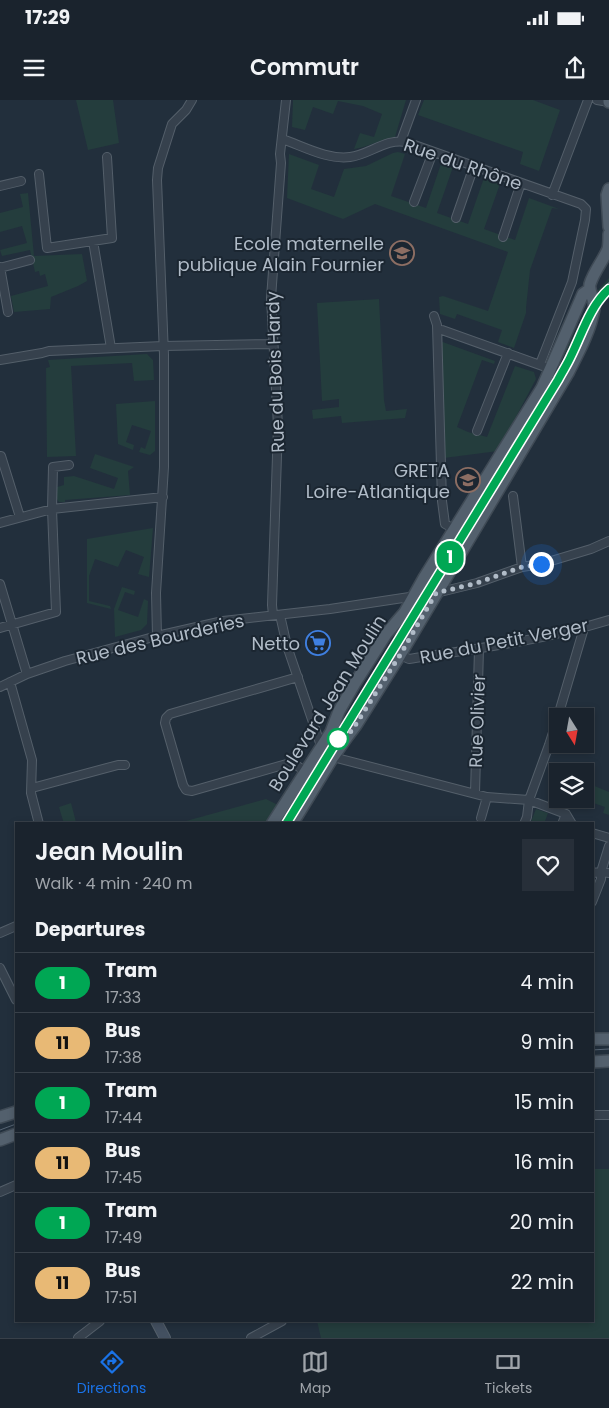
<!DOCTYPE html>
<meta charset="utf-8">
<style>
body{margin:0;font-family:Poppins,sans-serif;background:#272f39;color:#f1f3f6;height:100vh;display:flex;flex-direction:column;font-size:19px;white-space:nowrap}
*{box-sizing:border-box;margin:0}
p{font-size:16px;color:#9fa4aa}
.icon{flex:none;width:28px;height:28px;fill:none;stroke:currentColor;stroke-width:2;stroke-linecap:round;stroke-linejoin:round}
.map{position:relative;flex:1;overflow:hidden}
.sheet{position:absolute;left:15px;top:722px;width:579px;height:500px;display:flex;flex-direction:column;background:#1a232d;border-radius:0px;box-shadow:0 2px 8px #0003,0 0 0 1px #384049}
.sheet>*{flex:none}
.badge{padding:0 10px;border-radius:16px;font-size:18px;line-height:32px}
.needle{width:32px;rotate:169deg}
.controls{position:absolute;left:549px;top:608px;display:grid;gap:10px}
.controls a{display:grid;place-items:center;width:45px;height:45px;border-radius:0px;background:#1a232d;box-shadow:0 2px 8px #0003,0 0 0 1px #384049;font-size:25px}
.you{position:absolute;width:25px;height:25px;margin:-12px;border:4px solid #fff;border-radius:50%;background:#1a73e8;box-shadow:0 0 0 8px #1a73e833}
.map>.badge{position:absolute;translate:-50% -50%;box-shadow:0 0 0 2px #fff}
h2{padding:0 20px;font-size:19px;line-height:45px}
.round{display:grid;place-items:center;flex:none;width:52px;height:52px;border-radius:0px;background:#272f39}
.head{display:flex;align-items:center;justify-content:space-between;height:85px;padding:0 20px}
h1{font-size:24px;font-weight:600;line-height:38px}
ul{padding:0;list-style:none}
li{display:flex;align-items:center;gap:15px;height:60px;padding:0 20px;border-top:1px solid #384049}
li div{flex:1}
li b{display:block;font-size:19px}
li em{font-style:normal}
li .badge{min-width:55px;font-weight:700;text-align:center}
.status{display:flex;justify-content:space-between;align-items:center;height:35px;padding:0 25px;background:#1a232d;direction:ltr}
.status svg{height:14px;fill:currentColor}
header{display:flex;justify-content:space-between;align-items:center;height:65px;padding:0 20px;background:#1a232d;font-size:22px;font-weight:600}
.menu{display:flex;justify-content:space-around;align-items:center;height:70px;border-top:1px solid #384049;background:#1a232d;font-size:14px;color:#9fa4aa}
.menu a{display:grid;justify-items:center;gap:2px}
.menu .on{color:#1a73e8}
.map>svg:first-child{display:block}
</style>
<div class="status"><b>17:29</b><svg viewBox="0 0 49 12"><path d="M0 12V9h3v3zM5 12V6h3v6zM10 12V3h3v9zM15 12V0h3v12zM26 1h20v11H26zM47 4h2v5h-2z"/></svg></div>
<header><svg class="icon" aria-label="menu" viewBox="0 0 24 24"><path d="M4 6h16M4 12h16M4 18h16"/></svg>Commutr<svg class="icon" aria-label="share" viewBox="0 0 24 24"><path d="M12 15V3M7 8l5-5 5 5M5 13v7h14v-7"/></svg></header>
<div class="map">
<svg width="609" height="1238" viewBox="0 0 609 1238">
<rect width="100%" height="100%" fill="#222f3c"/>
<path fill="#243d3d" d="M76 0H113L119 43 88 50Z
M293 0H406L395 37C381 39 369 47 354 49L360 33 374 37 382 14 363 6 338 1 333 14 313 7 305 30 292 27Z
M424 0H533L560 10 539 71 520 64 523 52 418 15Z
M398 52 405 54 391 96 426 108 442 61 454 64 437 113 468 124 485 75 501 81 484 129 515 140 529 98 559 109 552 108 530 170 526 208V213L514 248 498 242 502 230 457 214 455 219 440 214 439 197 443 196 488 211 508 152 375 104 343 119 287 98 289 54 319 65 311 89 334 97 344 69 366 66 393 53Z
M28 93 34 156 82 154 87 181 78 186 51 197 50 209 14 212 11 196 48 186 45 174 40 176 39 171 35 172 30 150 2 156 0 150 27 143 22 126 0 132V113L23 107 20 94Z
M609 178V191L598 206 597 191Z
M379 199 384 300 386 311 407 309 405 318 342 323 341 316 313 319 312 310 339 307V299L322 301 317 203Z
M590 202 591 208 573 261 563 256Z
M440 241 495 261 494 264 482 260 457 327 468 332 487 337 515 266 534 272 536 279 498 351 444 358Z
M147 254 153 260 154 280 134 281 132 263 71 266 76 356 47 357 46 268 50 267 48 260Z
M553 275 561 280 514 357 507 352Z
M155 301V351L150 355 139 352 141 347 145 349 151 331 132 325 126 342 134 345 133 350 118 344 116 304Z
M95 354 134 367 128 371 130 395 65 400V402H59L56 398 57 387 64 385V377L74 376 114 389 118 378 90 368Z
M504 355 512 360 436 482 429 478Z
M153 428 149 477 138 474 144 457 126 450 118 467 95 459 89 476V501L110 506 111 509 87 503V439Z
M122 487 135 491 134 495 125 492 118 510 138 517 144 499 148 501 147 524 141 530 115 537 114 509Z
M413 504 420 509 414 519 404 542 390 534Z
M340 615 354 624 304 698 296 694Z
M585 682 609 692V715L603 713 605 707 582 699H585Z
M266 699 278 705 266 724H187L186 721Z
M71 703 76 722 64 724 59 707Z
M290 704 298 708 288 724H278Z
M536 709 548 713 544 724H530Z
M593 1069H609V1238H321L317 1221H592Z"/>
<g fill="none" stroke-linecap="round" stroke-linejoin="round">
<defs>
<path id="street" d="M597 0 609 2
M282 39C303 46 327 60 350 57 369 55 386 38 406 42L581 104 586 109 585 120 572 182 540 264
M401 41 416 0
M39 74 47 148 112 138 107 57
M0 86 21 81
M552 95 588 0
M414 102 433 52
M456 118 474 66
M503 137 521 83
M93 141 111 248
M0 167 8 212
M0 168 30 160
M434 216 437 225 442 401 445 424 454 429
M442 230 551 269 568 273
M0 260 42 253 49 251 163 246 273 244
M477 331 508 253
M1 356 20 417
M513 396 522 467
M0 423 52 409 163 397
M0 484 27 574
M273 515 272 505 278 326 271 198 281 63 280 54 286 0
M280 515 287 546 320 643 323 645
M0 528 56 512 52 409 53 367 69 365
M157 536 156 493 164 367V255L157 80 158 68 172 24 186 10 192 0
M400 555 409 559C476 549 544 540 609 520
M298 577 170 614 166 618 165 623 183 685 186 690 192 691 290 663 296 665 306 672
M10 582 32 660 31 693 39 724
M0 587 27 574 65 561 157 536 223 521 330 509 436 493 477 483 522 467 541 464 591 449 609 441
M558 616 584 528
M333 657 487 697 529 700 566 714 572 724
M32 688 118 665H125
M475 693 479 549
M481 718 487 697
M524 724 527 717 529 700 549 645 558 617
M562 724 566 714
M592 733 609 738
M609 746 601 772 609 773
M592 773 601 772V779L592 802
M0 833 16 826
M0 868 16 900
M592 1015H609
M0 1092 16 1085
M78 1238 100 1221
M251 1238 282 1221"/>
<path id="secondary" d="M156 1221 165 1238"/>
<path id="primary" d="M609 0V2
M609 89 607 95 609 127
M272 724 331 632 339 611 355 583 386 534 405 512 424 478 542 288 583 194 590 189
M292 724 333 657 347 637 356 625 400 555 568 273C578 253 590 232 594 209 596 200 588 192 590 184 594 171 603 161 608 149 609 145 609 139 609 134
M592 939H609
M592 962 609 961
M0 1017 16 1012
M0 1040 16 1034"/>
</defs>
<use href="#street" stroke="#545f6a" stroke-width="10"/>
<use href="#secondary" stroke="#545f6a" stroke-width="12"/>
<use href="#primary" stroke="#3f4a55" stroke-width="14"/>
<use href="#street" stroke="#36414d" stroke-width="8"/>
<use href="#secondary" stroke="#435060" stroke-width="10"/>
<use href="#primary" stroke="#53606d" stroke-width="11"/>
<path stroke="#576574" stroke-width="1" d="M281 724 554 279 589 209 598 195 609 182
M592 950 609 949
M0 1030 16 1024"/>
</g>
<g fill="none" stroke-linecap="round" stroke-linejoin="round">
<defs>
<path id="line" d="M286 724 558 280C562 272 567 265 571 256 582 234 590 206 609 189"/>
</defs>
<use href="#line" stroke="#fff" stroke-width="11"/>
<use href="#line" stroke="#00a754" stroke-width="8"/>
<path stroke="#b1bcc8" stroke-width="5" stroke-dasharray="0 9" d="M338 639 340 647 356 624 400 555 436 493 477 483 522 467 541 464"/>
</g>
<defs>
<symbol id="school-ring" viewBox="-11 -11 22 22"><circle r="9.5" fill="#1b2631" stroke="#8d6e63" stroke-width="1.5"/><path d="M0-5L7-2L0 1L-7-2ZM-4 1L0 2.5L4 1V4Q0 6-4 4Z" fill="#8d6e63"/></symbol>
<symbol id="supermarket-ring" viewBox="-11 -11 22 22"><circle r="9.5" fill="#1b2631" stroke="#3f7fe0" stroke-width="1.5"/><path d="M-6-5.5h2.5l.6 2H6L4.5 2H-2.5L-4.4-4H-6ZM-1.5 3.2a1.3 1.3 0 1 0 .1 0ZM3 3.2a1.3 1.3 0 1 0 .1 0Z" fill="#3f7fe0"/></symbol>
</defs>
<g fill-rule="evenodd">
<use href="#school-ring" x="388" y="139" width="28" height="28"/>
<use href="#school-ring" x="454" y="366" width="28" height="28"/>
<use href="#supermarket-ring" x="304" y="529" width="28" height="28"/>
</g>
<circle fill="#fff" stroke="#00a754" stroke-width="2.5" cx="338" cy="639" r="10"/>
<g text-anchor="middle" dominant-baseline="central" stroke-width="4" stroke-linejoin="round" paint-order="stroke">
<g font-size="18" fill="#b1bcc8" stroke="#1b2631">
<text transform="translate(463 64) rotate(19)">Rue du Rhône</text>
<text transform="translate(275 272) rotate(-92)">Rue du Bois Hardy</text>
<text transform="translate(160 539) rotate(-13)">Rue des Bourderies</text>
<text transform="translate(504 541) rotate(-11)">Rue du Petit Verger</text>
<text transform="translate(327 603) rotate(-58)">Boulevard Jean Moulin</text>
<text transform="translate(477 621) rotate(-88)">Rue Olivier</text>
</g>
<g font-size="18" fill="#b1bcc8" stroke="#1b2631" text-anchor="end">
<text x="384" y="143">Ecole maternelle<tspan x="384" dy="21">publique Alain Fournier</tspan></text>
<text x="450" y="370">GRETA<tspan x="450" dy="21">Loire-Atlantique</tspan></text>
<text x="300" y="543">Netto</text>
</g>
</g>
</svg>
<div class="controls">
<a><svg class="needle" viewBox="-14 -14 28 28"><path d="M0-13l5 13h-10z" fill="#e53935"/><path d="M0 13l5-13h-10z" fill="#9fa4aa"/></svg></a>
<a><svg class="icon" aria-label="layers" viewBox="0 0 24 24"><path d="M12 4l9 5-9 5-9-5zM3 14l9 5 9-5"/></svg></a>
</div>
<div class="you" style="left:541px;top:464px"></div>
<b class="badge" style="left:450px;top:457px;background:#00a754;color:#fff">1</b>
<section class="sheet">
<div class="head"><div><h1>Jean Moulin</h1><p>Walk · 4 min · 240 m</p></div><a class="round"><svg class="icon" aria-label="heart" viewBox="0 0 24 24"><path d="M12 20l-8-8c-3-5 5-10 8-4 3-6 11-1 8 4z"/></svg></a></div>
<h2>Departures</h2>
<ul>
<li><span class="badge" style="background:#00a754;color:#fff">1</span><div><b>Tram</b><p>17:33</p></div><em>4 min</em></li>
<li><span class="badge" style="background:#e8b975;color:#111">11</span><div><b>Bus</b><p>17:38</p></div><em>9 min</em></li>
<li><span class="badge" style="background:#00a754;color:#fff">1</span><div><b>Tram</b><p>17:44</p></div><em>15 min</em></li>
<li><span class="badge" style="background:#e8b975;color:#111">11</span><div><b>Bus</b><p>17:45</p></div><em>16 min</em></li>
<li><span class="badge" style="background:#00a754;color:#fff">1</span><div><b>Tram</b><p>17:49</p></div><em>20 min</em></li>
<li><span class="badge" style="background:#e8b975;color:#111">11</span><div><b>Bus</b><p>17:51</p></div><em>22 min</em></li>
</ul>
</section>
</div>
<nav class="menu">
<a class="on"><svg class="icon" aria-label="directions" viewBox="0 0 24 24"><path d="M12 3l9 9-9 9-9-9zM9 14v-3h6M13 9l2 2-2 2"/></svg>Directions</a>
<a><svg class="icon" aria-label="map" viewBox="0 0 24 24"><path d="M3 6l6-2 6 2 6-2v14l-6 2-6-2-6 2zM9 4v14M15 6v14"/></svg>Map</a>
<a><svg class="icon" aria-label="tickets" viewBox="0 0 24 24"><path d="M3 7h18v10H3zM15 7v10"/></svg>Tickets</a>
</nav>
